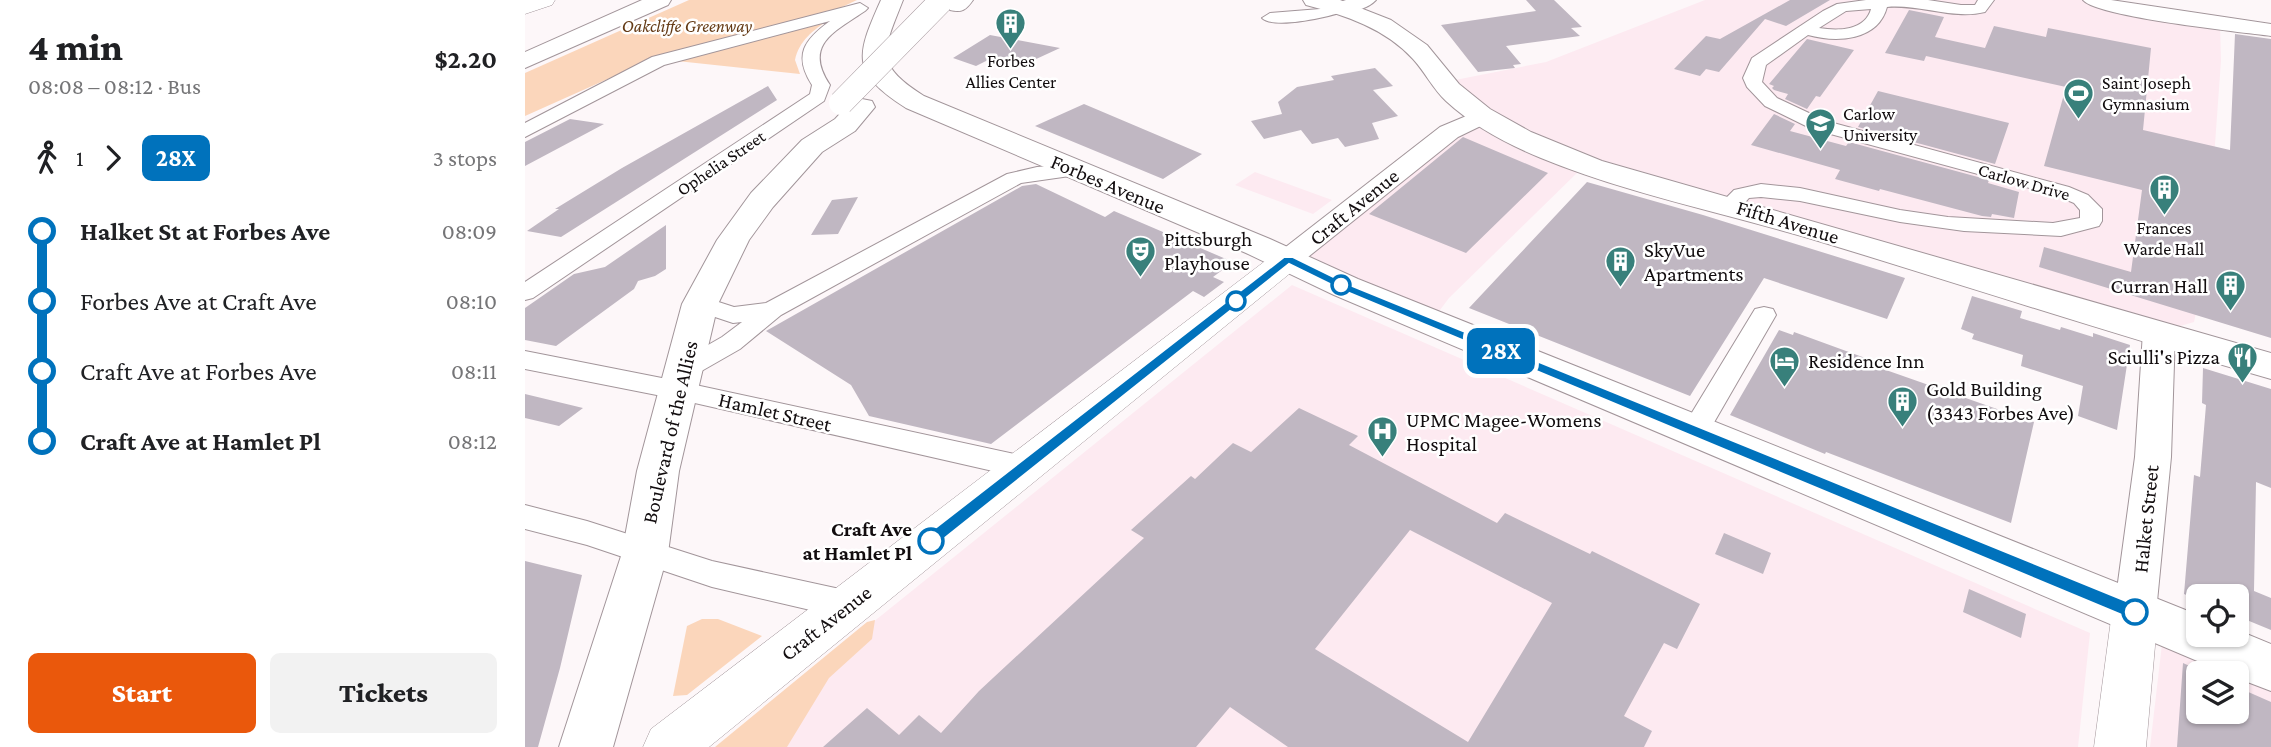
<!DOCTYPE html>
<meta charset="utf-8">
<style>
body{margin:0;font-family:"Crimson Pro",serif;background:#f2f2f2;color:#202124;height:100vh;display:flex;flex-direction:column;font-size:26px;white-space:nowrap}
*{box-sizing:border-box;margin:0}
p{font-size:23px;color:#757577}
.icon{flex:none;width:38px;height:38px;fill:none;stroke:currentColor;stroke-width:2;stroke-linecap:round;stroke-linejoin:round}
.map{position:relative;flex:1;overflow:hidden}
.drawer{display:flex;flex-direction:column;background:#fff;width:525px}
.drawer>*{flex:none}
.badge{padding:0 14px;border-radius:10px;font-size:24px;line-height:46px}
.buttons{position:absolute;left:1661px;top:584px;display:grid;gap:14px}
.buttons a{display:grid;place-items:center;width:63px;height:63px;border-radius:10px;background:#fff;box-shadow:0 2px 5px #0004;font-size:35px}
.map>.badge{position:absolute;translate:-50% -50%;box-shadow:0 0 0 4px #fff}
.legs{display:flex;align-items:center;gap:10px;height:77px;padding:0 28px;font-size:23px}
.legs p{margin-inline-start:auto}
.summary{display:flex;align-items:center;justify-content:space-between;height:119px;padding:0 28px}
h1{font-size:38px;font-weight:800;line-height:52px}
.primary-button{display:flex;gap:14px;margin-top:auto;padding:14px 28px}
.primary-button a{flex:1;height:80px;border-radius:10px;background:#ea580c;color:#fff;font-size:28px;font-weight:800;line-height:80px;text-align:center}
.primary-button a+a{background:#f2f2f2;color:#202124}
ul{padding:0 28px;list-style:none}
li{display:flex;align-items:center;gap:24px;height:70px;font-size:26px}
li i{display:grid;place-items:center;width:10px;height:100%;margin:0 9px;background:currentColor}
li i::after{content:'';width:18px;height:18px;margin:-9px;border:5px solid;border-radius:50%;background:#fff}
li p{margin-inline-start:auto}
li:first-child i{background:linear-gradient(#0000 50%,currentColor 0)}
li:last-child i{background:linear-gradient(currentColor 50%,#0000 0)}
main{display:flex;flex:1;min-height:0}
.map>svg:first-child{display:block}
</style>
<main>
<section class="drawer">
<div class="summary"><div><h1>4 min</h1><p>08:08 – 08:12 · Bus</p></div><b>$2.20</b></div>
<div class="legs"><svg class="icon" aria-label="walk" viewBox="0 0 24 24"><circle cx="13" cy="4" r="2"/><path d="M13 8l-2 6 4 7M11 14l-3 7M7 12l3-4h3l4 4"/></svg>1<svg class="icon" aria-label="forward" viewBox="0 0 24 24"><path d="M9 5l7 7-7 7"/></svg><b class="badge" style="background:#0072bc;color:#fff">28X</b><p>3 stops</p></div>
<ul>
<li><i style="color:#0072bc"></i><b>Halket St at Forbes Ave</b><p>08:09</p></li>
<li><i style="color:#0072bc"></i><span>Forbes Ave at Craft Ave</span><p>08:10</p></li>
<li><i style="color:#0072bc"></i><span>Craft Ave at Forbes Ave</span><p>08:11</p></li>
<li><i style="color:#0072bc"></i><b>Craft Ave at Hamlet Pl</b><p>08:12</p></li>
</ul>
<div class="primary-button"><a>Start</a><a>Tickets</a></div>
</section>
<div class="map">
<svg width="1746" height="747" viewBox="0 0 1746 747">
<rect width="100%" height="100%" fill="#fdf7f9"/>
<path fill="#fdeaf1" d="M1180 0H1568L1695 23 1696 61 1681 269 1669 322 1634 332 1055 170 924 298 906 322 763 259 957 116 920 82 1021 62Z
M730 172 807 200 788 214 710 185Z
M767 285 1565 633 1553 747H193Z
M1637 644 1707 674H1673V712H1712V676L1746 690V747H1625Z"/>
<path fill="#fbd6bb" d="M164 0H332L315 8 123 61 0 116V73Z
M304 20C288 30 274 41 270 60L275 74 152 61Z
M177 619H193L237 636 162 695 148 696 162 626Z
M350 620 347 639 304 678 262 747H190L342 622Z"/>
<path fill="#c0b7c2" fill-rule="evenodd" d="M1001 0H1029L1057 27 1046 28 1055 36 981 46 996 64 988 65 990 68 953 72 916 25 1011 11Z
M1265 0H1305L1261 26 1240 19 1194 72 1181 69 1175 76 1149 69 1181 36 1195 39Z
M1384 10 1419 17 1410 37 1460 48 1469 26 1521 37 1523 28 1626 48 1618 130 1705 150 1710 34 1746 39V338L1514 267 1519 247 1606 272 1617 190 1519 166 1541 87 1401 56 1399 61 1360 53Z
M465 35 535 48 496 66 465 59 451 66 428 58Z
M1282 39 1329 50 1295 97 1291 96 1282 109 1260 99 1263 94 1249 90 1247 88 1249 86 1244 84Z
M850 68 868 86 848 90 873 116 847 123 854 139 820 147 813 138 787 144 776 130 739 139 726 121 757 114 753 102 772 87 809 80 806 76Z
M243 86 252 100 36 237 2 231 34 209H30L97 168Z
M1353 91 1484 123 1470 164 1333 127Z
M559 104 677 154 638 179 510 126Z
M1249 114 1270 124 1265 131 1321 146 1324 142 1464 180 1463 183 1494 192 1489 218 1467 214 1466 217 1457 216 1355 189 1354 191 1310 179 1315 170 1226 145Z
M45 119 79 124 0 166V142Z
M938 137 1023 173 941 253 844 214Z
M1062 182 1178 215 1380 278 1362 319 1239 278 1165 396 944 308Z
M511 184 580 217 589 211 708 262 688 277 699 282 679 297 668 291 466 444 344 416 326 385 241 331 497 186Z
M333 197 313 234 286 235 307 200Z
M141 225V269L130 276 113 281 109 289 31 346 0 340V308L49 274 80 267Z
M1447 296 1497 311 1495 318 1535 330 1536 327 1568 337V333L1605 345 1592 430 1553 416 1558 386 1496 366 1498 355 1447 339 1449 334 1436 329Z
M1254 330 1268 335 1269 332 1343 359 1341 363 1509 422 1486 523 1301 452 1300 454 1205 415Z
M1678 368 1746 389V488L1731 482 1729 591 1746 598V630L1712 616V597H1673V600L1659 594 1669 475 1675 477 1681 405 1677 403Z
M0 394 58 408 34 426 0 418Z
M774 408 833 436 824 445 972 523 980 513 1065 554 1067 551 1175 604 1152 649 1139 643 1099 716 1127 731 1119 747H763L705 707 671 747H298L342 708 374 735 394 715 416 733 454 691 619 538 606 530 666 476 670 479 708 443 726 452ZM885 530 1027 603 943 742 790 649Z
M1199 533 1246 553 1238 574 1190 554Z
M0 561 57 575 35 668 13 747H0Z
M1444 589 1501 614 1496 638 1438 612Z
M1658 663 1682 674H1673V712H1712V687L1746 702V747H1652Z"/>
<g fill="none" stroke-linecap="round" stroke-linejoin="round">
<defs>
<path id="minor" d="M1341 0H1403L1436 5H1450L1453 0H1469L1460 12C1428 20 1395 4 1362 7 1353 41 1312 43 1283 35L1241 65 1237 82 1252 98 1301 121 1544 187 1563 195 1577 209V221L1574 226 1536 236 1439 231 1375 222 1275 201 1236 197 1224 198 1213 210H1197L1194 205 1209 190 1236 184 1275 188 1375 210 1423 217 1528 223 1555 218V210L1549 203 1530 195 1287 129 1240 106 1222 87 1218 78 1227 58 1298 11 1312 4ZM1346 9C1340 31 1313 31 1294 28L1321 11Z
M819 2 824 4 827 7 824 10C807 16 750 30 737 18L745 13 795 9Z
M335 3 343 8 340 11C309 32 278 45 305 85L299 101 8 298 0 300V282L285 94 287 85C268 55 279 40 305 21L139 65 0 137V123L127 57Z
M552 164 559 166 562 170 559 174 496 183 256 315 215 349 166 377 157 380 148 377 144 371 148 365 197 337 217 322 208 323 166 309 163 304 166 299 175 296 209 307 241 303 482 174 512 167Z
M1239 307 1248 309 1251 315 1180 438 1170 441 1160 438 1156 431 1160 424 1230 309Z
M0 351 152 381 499 456 509 459 514 467 509 475 499 478 152 399 0 369Z
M0 505 62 521 187 561 324 591 336 595 341 605 336 615 324 619 187 587 62 545 0 529Z"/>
<path id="tertiary" d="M821 0H851C843 9 823 14 812 11L809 7 812 3Z
M1558 0H1586L1746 24V36C1716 32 1572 17 1558 0Z
M958 109 966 111 970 116 966 121 933 137 773 265 763 268 753 265 749 259 753 253 915 127Z
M1634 322 1645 325 1650 332 1646 457 1631 612 1625 625 1610 630 1595 625 1589 612 1610 457 1618 332 1623 325Z"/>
<path id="secondary" d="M0 0H30L27 5 0 14Z
M763 249 774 252 779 259 774 266 184 747H118L126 729 752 252Z
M1610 592 1626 598 1633 612 1621 747H1569L1587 612 1594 598Z"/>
<path id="primary" d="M425 0H448C441 10 437 13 425 10L422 5Z
M337 99 347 101 350 107 330 131 297 152 248 207 224 240 193 304 154 471 143 553 88 747H34L97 553 112 471 157 304 192 240 226 193 277 140 310 119 327 101Z"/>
<path id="trunk" d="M356 0H378C358 51 348 64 399 96L745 239 833 279 1673 615V635H1712V630L1746 644V691L1712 678V674H1703L809 295 721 253 381 108C325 72 331 56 356 0Z
M778 0H815L866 20 902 45 934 84 965 109 1006 132 1077 161 1746 353V379C1593 336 1442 286 1290 240 1199 213 1104 194 1016 158 982 144 948 126 921 101 908 89 900 72 888 59 861 29 820 15 781 5Z"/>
<path id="motorway" d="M117 0H146L143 5 0 68V52Z"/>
</defs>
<use href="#minor" stroke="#a2959a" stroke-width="2"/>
<use href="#tertiary" stroke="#a2959a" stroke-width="2"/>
<use href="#secondary" stroke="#a2959a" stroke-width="1"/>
<use href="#primary" stroke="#a2959a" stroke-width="2"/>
<use href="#trunk" stroke="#a2959a" stroke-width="2"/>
<use href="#motorway" stroke="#a2959a" stroke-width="2"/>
<use href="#minor" fill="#fff" fill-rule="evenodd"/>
<use href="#tertiary" fill="#fff" fill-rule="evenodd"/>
<use href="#secondary" fill="#fff" fill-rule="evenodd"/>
<use href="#primary" fill="#fff" fill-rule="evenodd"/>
<use href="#trunk" fill="#fff" fill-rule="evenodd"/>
<use href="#motorway" fill="#fff" fill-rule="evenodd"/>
<defs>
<path id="primary-bridge" d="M316 103 415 2"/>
</defs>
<use href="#primary-bridge" stroke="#a2959a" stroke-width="25" stroke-linecap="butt"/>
<use href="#primary-bridge" stroke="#fff" stroke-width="24"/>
</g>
<path fill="#0072bc" stroke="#fff" stroke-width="2" d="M759 257H768L825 285 1616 607 1619 612 1616 618 1610 620 1604 618 817 290 764 264 411 545H400L398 541 400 536Z"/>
<defs>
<symbol id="building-pin" viewBox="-11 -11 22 30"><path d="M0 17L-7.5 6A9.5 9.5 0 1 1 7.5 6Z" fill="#38807b" stroke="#fff"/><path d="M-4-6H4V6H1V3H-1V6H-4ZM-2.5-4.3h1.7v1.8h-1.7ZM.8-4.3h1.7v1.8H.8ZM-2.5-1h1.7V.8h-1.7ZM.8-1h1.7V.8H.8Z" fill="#fff"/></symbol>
<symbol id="stadium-pin" viewBox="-11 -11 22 30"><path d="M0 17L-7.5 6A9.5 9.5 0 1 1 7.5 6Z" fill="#38807b" stroke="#fff"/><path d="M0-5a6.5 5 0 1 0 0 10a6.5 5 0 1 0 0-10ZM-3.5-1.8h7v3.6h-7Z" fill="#fff"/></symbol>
<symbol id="university-pin" viewBox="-11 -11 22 30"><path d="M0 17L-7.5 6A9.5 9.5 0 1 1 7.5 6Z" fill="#38807b" stroke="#fff"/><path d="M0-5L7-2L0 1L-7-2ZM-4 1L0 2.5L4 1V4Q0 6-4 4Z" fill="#fff"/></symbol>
<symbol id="theatre-pin" viewBox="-11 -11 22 30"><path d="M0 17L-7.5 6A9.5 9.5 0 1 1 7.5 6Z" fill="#38807b" stroke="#fff"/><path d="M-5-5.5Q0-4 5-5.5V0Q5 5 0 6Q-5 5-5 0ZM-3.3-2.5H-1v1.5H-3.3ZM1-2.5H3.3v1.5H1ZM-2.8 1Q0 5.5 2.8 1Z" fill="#fff"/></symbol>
<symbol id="restaurant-pin" viewBox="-11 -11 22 30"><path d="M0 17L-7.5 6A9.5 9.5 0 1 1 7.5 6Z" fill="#38807b" stroke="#fff"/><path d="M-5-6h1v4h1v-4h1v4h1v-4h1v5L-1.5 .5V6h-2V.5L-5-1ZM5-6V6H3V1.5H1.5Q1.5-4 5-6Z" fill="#fff"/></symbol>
<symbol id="hotel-pin" viewBox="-11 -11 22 30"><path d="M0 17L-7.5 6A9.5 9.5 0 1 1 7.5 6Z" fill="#38807b" stroke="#fff"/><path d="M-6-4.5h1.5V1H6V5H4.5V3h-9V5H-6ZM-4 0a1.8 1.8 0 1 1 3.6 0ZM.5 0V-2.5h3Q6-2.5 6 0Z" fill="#fff"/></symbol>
<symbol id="hospital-pin" viewBox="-11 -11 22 30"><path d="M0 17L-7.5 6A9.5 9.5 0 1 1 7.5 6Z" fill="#38807b" stroke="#fff"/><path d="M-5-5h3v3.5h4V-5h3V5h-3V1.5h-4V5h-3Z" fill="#fff"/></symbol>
</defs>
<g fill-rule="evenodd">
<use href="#building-pin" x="468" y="6" width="35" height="47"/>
<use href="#stadium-pin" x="1536" y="76" width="35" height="47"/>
<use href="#university-pin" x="1278" y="106" width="35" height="47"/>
<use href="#building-pin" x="1622" y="172" width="35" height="47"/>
<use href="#theatre-pin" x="598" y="234" width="35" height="47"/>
<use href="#building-pin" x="1078" y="244" width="35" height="47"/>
<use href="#building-pin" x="1688" y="268" width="35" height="47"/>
<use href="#restaurant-pin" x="1700" y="340" width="35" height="47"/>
<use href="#hotel-pin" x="1242" y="344" width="35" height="47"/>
<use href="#building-pin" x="1360" y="384" width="35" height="47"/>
<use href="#hospital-pin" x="840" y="414" width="35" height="47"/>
</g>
<g fill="#fff" stroke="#0072bc" stroke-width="3.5">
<circle cx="816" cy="285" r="9"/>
<circle cx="711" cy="301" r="9"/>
<circle cx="406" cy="541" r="12"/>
<circle cx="1610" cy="612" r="12"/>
</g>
<g text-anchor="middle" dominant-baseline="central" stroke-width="5" stroke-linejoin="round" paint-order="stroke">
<g font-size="18" font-style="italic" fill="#643a15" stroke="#fff">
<text x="162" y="26">Oakcliffe Greenway</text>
</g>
<g font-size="18" fill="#120d0f" stroke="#fff">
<text x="486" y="61">Forbes<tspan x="486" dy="21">Allies Center</tspan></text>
<text x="1577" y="83" text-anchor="start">Saint Joseph<tspan x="1577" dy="21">Gymnasium</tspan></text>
<text x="1318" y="114" text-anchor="start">Carlow<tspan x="1318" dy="21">University</tspan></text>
<text x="1639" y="228">Frances<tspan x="1639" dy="21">Warde Hall</tspan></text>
</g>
<g font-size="18" fill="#120d0f" stroke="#fff">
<text transform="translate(196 163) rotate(-34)">Ophelia Street</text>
<text transform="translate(1499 182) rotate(16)">Carlow Drive</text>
</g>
<g font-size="21" fill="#120d0f" stroke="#fff">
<text transform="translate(583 184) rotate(23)">Forbes Avenue</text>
<text transform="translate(829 207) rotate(-39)">Craft Avenue</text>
<text transform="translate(1263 222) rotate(17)">Fifth Avenue</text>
<text transform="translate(250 412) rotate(13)">Hamlet Street</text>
<text transform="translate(145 432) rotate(-77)">Boulevard of the Allies</text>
<text transform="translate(1621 519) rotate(-84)">Halket Street</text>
<text transform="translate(301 623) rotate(-38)">Craft Avenue</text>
</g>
<g font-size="21" fill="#120d0f" stroke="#fff" text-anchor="start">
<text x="639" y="239">Pittsburgh<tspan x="639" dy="24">Playhouse</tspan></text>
<text x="1119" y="250">SkyVue<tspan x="1119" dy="24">Apartments</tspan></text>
<text x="1683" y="286" text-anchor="end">Curran Hall</text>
<text x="1695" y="357" text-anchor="end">Sciulli's Pizza</text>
<text x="1283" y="361">Residence Inn</text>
<text x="1401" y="389">Gold Building<tspan x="1401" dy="24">(3343 Forbes Ave)</tspan></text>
<text x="881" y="420">UPMC Magee-Womens<tspan x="881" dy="24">Hospital</tspan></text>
</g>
<g font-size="21" font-weight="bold" fill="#120d0f" stroke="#fff" text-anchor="end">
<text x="387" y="529">Craft Ave<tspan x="387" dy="24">at Hamlet Pl</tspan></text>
</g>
</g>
</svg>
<div class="buttons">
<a><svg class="icon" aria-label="locate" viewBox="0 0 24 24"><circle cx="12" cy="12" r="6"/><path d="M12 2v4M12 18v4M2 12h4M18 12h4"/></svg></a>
<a><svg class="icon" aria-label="layers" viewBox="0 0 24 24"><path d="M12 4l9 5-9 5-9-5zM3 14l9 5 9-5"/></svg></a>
</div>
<b class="badge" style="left:976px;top:351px;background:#0072bc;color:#fff">28X</b>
</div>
</main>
